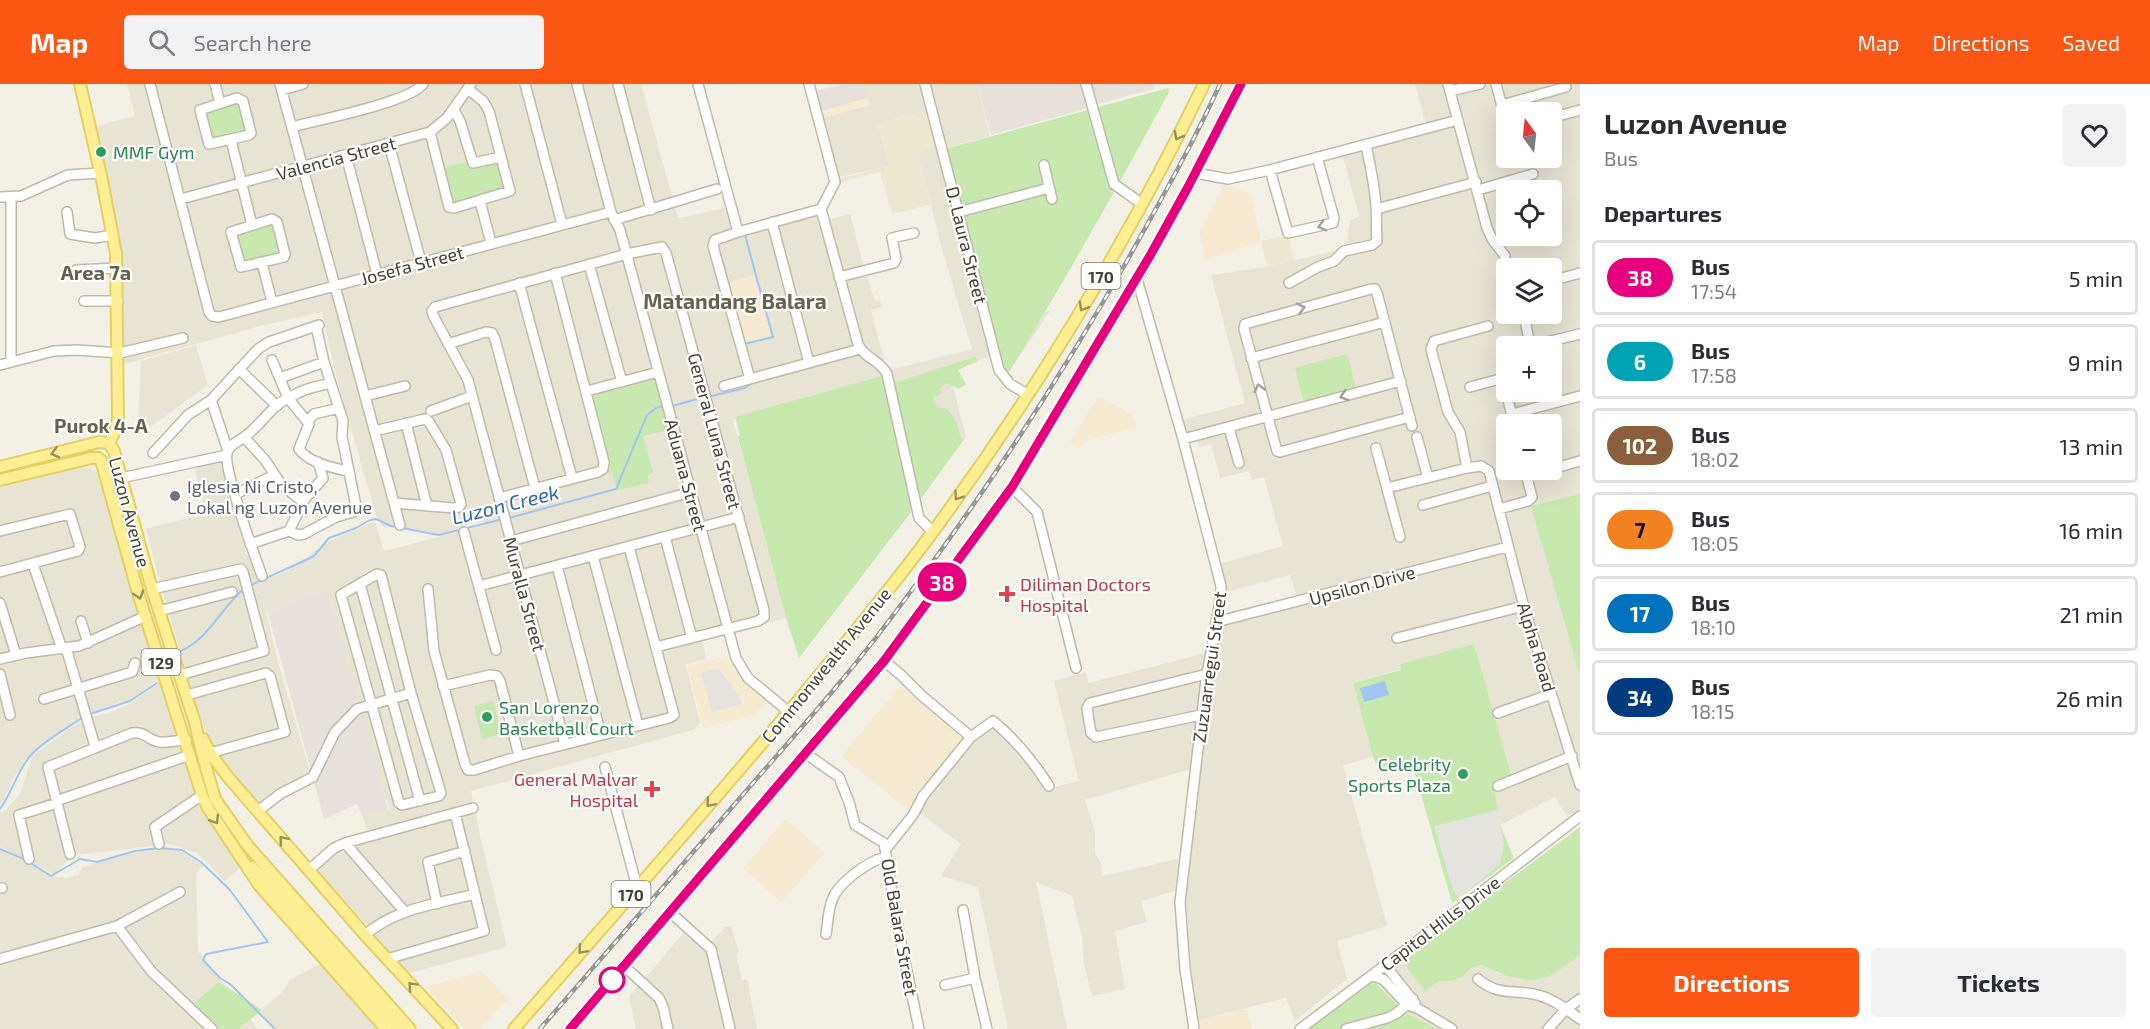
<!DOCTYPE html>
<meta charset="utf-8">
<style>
body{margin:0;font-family:"Exo 2",sans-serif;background:#f2f2f3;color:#2b2b33;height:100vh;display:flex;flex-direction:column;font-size:22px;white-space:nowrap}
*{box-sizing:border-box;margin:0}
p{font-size:20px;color:#7c7c81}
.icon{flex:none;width:33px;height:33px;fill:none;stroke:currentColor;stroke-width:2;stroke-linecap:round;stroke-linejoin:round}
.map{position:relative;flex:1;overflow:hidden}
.sheet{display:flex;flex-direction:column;background:#fff;width:570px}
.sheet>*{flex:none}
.badge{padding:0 12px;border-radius:20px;font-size:21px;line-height:39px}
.needle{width:39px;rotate:345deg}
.fabs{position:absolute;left:1496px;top:18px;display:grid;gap:12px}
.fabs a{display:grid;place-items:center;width:66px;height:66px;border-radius:6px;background:#fff;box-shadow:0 6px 24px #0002;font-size:30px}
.map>.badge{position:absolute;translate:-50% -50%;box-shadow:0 0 0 3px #fff}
h2{padding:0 24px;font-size:22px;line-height:54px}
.round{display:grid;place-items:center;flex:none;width:63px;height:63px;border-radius:6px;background:#f2f2f3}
.head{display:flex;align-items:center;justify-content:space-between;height:102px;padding:0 24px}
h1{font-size:28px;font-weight:700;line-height:45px}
.cta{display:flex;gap:12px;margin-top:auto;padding:12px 24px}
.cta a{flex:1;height:69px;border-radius:6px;background:#fc5615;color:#fff;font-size:24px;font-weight:700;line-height:69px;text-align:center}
.cta a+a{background:#f2f2f3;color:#2b2b33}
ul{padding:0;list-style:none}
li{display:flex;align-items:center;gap:18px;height:75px;margin:0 12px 9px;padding:0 12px;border:3px solid #e1e1e2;border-radius:6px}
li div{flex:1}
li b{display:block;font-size:22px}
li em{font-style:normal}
li .badge{min-width:66px;font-weight:700;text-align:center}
header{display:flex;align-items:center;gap:36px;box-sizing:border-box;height:84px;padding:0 30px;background:#fc5615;color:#fff}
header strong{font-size:28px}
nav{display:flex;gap:33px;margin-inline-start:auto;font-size:21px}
.search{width:420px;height:54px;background:#f2f2f3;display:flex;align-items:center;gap:15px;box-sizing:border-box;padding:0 21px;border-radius:6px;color:#7c7c81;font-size:22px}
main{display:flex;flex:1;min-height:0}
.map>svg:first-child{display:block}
</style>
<header>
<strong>Map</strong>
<div class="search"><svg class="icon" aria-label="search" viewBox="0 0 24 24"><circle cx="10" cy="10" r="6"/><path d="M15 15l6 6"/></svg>Search here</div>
<nav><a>Map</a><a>Directions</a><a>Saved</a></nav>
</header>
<main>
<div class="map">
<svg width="1580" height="945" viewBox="0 0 1580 945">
<rect width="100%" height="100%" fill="#f3f1e6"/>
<path fill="#e7e4d4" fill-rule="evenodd" d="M127 0H641L678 134 725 124 731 146 825 120 830 135 850 130 864 185 875 217 880 216 882 223 871 226 888 291 733 336 786 534 702 557 706 575 686 581 700 639 693 646 471 707 481 756 507 863 409 889 313 781 328 767 368 751 363 733 390 726 372 672 326 504 268 529 266 526 277 575 311 691 260 724 211 659 198 628 158 492 146 445 206 429 194 383 224 373 246 471 252 470 260 498 287 487 329 457 375 437 384 467 485 441 484 438H474L445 450H436L382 442 376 431 337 296 322 228 257 243 121 281 122 199 93 43 135 32Z
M864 0H919L926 26 878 40 889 82 836 94 820 35 869 21Z
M925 0H977L990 52 943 65Z
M1415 0H1580V410L1532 422 1580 592V725L1567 732 1555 713 1500 741 1494 700 1512 694 1474 561 1400 580 1402 585 1353 599 1373 673 1343 681 1387 842 1337 857 1347 895 1295 937 1286 914 1196 937 1185 804 1207 612 1218 540 1297 515 1290 491 1226 508 1219 480 1283 462 1264 393 1252 396 1249 387 1220 394 1211 360 1200 363 1197 355 1187 357 1182 336 1245 319 1211 191 1267 183 1346 164 1350 136 1359 132 1340 62 1426 40ZM1506 28H1551V74H1506ZM1506 106H1551V152H1506ZM1506 184H1551V230H1506ZM1506 262H1551V308H1506ZM1506 340H1551V386H1506Z
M937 63 954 126 1020 234 1050 227 1004 295 992 272 949 287 966 353 954 368 894 299 890 286 972 265 943 169 918 68Z
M196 261 208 301 152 342 138 340 141 277Z
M82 382 99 388 158 596 129 617 120 618 103 626 86 630 31 670 14 693 4 716 0 720V401Z
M1209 568 1200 612 1191 685 1085 716 1095 749V769L1101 780 1102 792 1178 775 1175 807 1141 817 1147 838 1115 847 1125 905 1092 912 1084 879 1082 853 1072 812 1036 798 1067 945H1008L978 803 941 792 961 760 916 726 976 650 995 640 1020 657 1033 671 1054 703 1079 697 1054 597 1086 588 1089 599Z
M162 597 193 699 196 719 241 783 225 797 197 769 170 760 75 771 54 790 0 763V728L5 727 20 710 32 672 70 644 90 633 109 629 131 619Z
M162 764 180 767 204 781 196 789 198 867 258 945H0V766L55 792 65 794 78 791 83 783 128 770Z
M690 841 711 858 725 843 731 842 739 868 736 870 742 896 747 895 757 945H636L629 913Z
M1580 872V945H1438L1404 928 1375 897 1402 877 1439 897H1453L1465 891 1471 884 1481 881 1501 890 1544 894Z
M323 878 383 945H276L272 942 261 929 263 924 282 909 290 896Z"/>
<path fill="#f6ebd1" d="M868 14 870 20 820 35 818 28Z
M1224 101 1251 109 1261 157 1206 176 1199 147Z
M754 191 771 251 742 259 726 199Z
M1098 312 1133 331 1136 343 1091 355 1077 364 1070 358Z
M727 572 743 597 768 617 754 631 704 644 687 582Z
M900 602 966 656 908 726 841 672Z
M786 735 825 769 781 818 743 784Z
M482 887 508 915 480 945H465L425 903Z
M1247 925 1252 945H1198L1196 937Z"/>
<path fill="#e6e2db" d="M844 0H864L868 14 818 28 812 8Z
M977 0H1082L1089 24 991 51Z
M1091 0H1153L1154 5 1097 20Z
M326 504 389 727 363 733 357 720 324 735 268 529Z"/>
<path fill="#ede8d0" d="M926 26 937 63 918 69 932 120 892 130 880 88 840 98 839 95 889 82 878 40Z
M1281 153 1289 154 1294 176 1267 183 1261 157Z"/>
<path fill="#c7e8ae" d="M1168 4 1169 8C1117 104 1064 198 1007 291L1001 286 945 65Z
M241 17 249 48 211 58 203 27Z
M497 76 506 107 451 121 441 84 470 77Z
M273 138 281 170 241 180 233 148Z
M1347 270 1356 304 1304 318 1295 284Z
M975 273 978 277 958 286 966 300 959 305 946 299 940 305 942 310 933 313 937 323 947 325 956 337 962 358 921 415 799 574 786 534 738 353 740 350 735 333 882 292 888 301Z
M657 290 672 345 643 352 653 389 647 391 649 399 617 406 612 388 604 389 590 308Z
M1580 410V592L1531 422Z
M1474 560 1512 694 1494 700 1500 741 1514 774 1452 819 1412 679 1410 678 1383 685 1379 684 1373 673 1353 599 1401 586 1400 580Z
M493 617 502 650 482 655 474 622Z
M1580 743V872C1569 878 1556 890 1544 894 1522 900 1500 889 1481 881L1471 884 1465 891 1453 897H1439L1425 907 1402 877 1375 898 1404 928 1438 945H1309Z
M219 898 262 926 239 945H220L193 920Z"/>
<path fill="#e4e3de" d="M718 584 739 612 742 620 712 628 701 589Z
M1497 726 1504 761 1500 780 1459 814 1453 806 1434 742Z"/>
<path fill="#a2c6f1" d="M1385 597 1389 611 1364 618 1360 604Z"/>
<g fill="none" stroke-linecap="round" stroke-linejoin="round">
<path stroke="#a2c6f1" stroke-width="2" d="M744 260 773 253 745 151
M712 312 745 304 753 298
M672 322 701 314
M509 434 616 405 647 331 656 324 663 322
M249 502 308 475 314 472 329 454 356 444 370 436 376 435 391 442 439 451 503 435
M181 567C210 554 221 523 245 504
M90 630 130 617 157 599
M0 725C12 709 18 685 31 671 45 656 66 645 82 634
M0 765 26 776 51 792 80 775 97 778 135 767 159 764 182 766 201 778 230 806 268 858 206 870 203 876 220 894 230 900 275 945"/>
<defs>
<path id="minor" d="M150 0 209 228 212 232 219 233 611 128
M215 0 220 19
M280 0 400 441
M525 0 562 140
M577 0 611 128 620 146 736 574 748 594 789 628
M618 0 651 126
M698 0 738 148
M809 0 835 98 821 125
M925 0 999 286 1010 300 1027 310
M1086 0 1114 100 1142 120
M1448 0 1487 144 1492 155 1505 172
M1496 0 1506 37
M282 6 303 0
M1450 7 1480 0
M237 14 243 17 251 49 249 51 209 60 200 26Z
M1502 21 1566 3
M454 26 460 37 473 79 501 73
M1551 34 1580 26
M292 43C318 36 410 18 423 0
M430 48 449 123 454 124 510 107 489 27 483 17 468 5
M231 56 252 141
M389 60 421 178
M346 71 377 190
M1044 81 1052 115
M1270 86 1288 149 1333 139 1334 134 1317 73
M1195 89 1228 95 1270 86 1458 36
M1478 106 1533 90
M0 113 21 112 68 91 100 89
M181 115 430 48 447 34 471 0
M480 117 491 159
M1376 123 1380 124 1476 98
M821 125 858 260C864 274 881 277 887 290L919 434 933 448
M67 128 70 150 95 154 113 151
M959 128 1049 104
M272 135 277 138 285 170 284 173 241 183 231 148Z
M614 136 717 105
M772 138 809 279
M262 179 272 218
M589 180 622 298
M76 186 117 184
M839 193 894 179 896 175 892 154 914 149
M1137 195 1183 355 1221 502V511L1206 596 1180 818 1185 885 1194 945
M1551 197 1580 189
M519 199 572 394
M1289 199 1318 183 1334 177 1344 167 1372 161 1377 157C1376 146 1377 134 1376 123 1375 102 1370 81 1366 61
M84 217H118
M1524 230 1530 262
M448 260 486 248 492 249 495 255 535 404
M1530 262 1580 250
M1251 274 1385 238
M272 276 288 314 309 340 299 365C308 378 332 384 348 387
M11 278V113
M0 281 54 267 77 266 120 269 183 254
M239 285 277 322
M280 294 324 278
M750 295 713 162 715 156 738 148 821 125
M724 302 860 265
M1470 303 1504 294
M587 307 658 288
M1506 308 1514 340
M365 312 405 302
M211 316 228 367
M431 327 472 312
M1512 330 1580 312
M1410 333 1280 368 1277 367 1244 245 1245 240 1371 205H1375L1377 209 1412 342
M308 337 314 330 339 324
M406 339 427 422
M1229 344 1239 379
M374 347 421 336 426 335 429 338 446 366 461 420 459 423 454 424 394 419
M244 353 265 376 281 400 303 418
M1417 353 1428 394
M1183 355 1401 297
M1376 364 1400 453
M153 369 188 331 211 316 258 265 269 258 319 241
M1467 384 1460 348 1448 328 1431 265 1434 257 1488 242
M1526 392 1580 377
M121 394 227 371
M1012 403 1037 428 1076 584
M1387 404 1467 384 1481 382 1489 387 1524 523 1580 701
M236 410 274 391
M499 414 598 388 603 385 604 378 555 189
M1423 421 1492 402
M1499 425 1528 417 1532 413 1525 386
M0 447 70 430 80 463 78 467 0 488
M289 447 298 451 304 450 336 433 357 427 342 353 343 337 324 278 316 242
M464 448 496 566
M665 453 692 554
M511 457 691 408
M250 460 289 447 304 416 323 394 318 378
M593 472 638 641
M33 480 62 565
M557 482 601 651
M377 490 381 491 411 609 441 709 439 712 402 721 399 719 341 511Z
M262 492C255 473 223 384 227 369 229 361 237 358 243 354 256 345 265 332 276 322 282 317 289 313 296 310 306 304 320 302 331 299
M360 500 420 717
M479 502 739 433
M152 505 241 485 243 488 264 567 180 591
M428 505 434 567 465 680 468 686H474L519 672 669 634 674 631 629 463
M0 519 16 571
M159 527 232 508
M81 537 88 559
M1216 538 1507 463
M1397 554 1524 522
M66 564 95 662
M0 575 26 569 79 562 146 532
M884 577 901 591 921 611 971 653
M0 590 10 631
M443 602 490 591 497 592 500 597 519 672
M187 611 266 589 270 592 285 648 210 669
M44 615 132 588 135 579
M1498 629 1551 610
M1201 631 1096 653 1091 649 1087 624 1090 619 1207 590
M565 660 468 296 434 233 432 227 435 223 627 170 662 163 666 169 764 526V533L758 537 656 563
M805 669 839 693 849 718 855 741 884 759 898 844 919 945
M605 683 637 803
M1498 702 1572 672
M56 717 190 671
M258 727 280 710 313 693 335 648 357 625 411 609
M345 759 405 828
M159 760 155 743 202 711
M886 765 913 731 923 712 971 653 993 637C1016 656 1033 677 1049 702
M70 770 48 683 132 649C146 647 148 657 160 658 169 659 178 656 186 656
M29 775 19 731 57 719
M309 786 334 764 345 759 473 724
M0 804H2
M437 820 428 778 465 767
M963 826 975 894 987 945
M670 828 711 865 730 945
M117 842 151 887 212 945
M826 850C828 839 828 827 832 816 838 799 868 777 886 773
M365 851C396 824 437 820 475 810
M0 875 117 842 180 808
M387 875 484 847 455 729
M1385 881 1415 919
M624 882 659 914 663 923 668 945
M1372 891 1384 896 1407 921 1417 924 1452 945
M1478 895C1497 911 1510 906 1533 910 1551 913 1566 925 1580 935
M945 901 975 894
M1300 945 1452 831 1580 732
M1346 945 1387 934 1397 929 1413 915
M1548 945 1566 925 1580 915"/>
<path id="major" d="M80 0 102 96 116 170 118 334 115 347 109 359
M109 359 114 367 152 505 195 639 202 669 215 715 248 762 410 945
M0 383 99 358 109 359
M0 396 91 374H98L101 376 138 509 202 711 208 724 259 801 386 945
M203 655 210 669 228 693 365 851 452 945
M252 783 266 796 399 945
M514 945C613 831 714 718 811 601 852 551 894 501 932 449 1036 308 1128 157 1204 0
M570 945 884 577 1012 403 1139 191 1188 103 1241 0"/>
</defs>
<use href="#minor" stroke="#bfbaa9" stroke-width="12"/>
<use href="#major" stroke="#e5cf63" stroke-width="14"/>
<use href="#minor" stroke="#fff" stroke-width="9"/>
<use href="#major" stroke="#ffef94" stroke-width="10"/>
<defs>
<path id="rail" d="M540 945C607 868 674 791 740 714 791 655 844 597 891 534 978 420 1056 301 1127 177 1159 119 1193 60 1220 0"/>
</defs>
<use href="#rail" stroke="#969696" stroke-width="4.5"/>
<use href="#rail" stroke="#fff" stroke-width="2" stroke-dasharray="7" stroke-linecap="butt"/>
</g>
<defs><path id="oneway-chevron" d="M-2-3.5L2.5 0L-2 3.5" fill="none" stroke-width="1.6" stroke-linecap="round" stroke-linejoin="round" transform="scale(1.5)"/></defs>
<g stroke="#999060">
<use href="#oneway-chevron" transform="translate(1178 52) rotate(118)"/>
<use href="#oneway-chevron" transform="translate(1083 223) rotate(120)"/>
<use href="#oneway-chevron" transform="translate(55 369) rotate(166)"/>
<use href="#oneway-chevron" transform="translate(958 412) rotate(125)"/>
<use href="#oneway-chevron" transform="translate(139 511) rotate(73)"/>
<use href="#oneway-chevron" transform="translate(710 719) rotate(131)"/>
<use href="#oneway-chevron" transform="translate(215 736) rotate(58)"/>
<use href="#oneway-chevron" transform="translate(283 756) rotate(-131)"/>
<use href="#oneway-chevron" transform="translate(582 866) rotate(131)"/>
<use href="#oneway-chevron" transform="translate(412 902) rotate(-133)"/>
</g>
<g stroke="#a2a09a">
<use href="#oneway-chevron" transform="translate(1322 142) rotate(165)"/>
<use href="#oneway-chevron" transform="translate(1301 224) rotate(-15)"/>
<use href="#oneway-chevron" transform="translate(1259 304) rotate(-105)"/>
<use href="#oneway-chevron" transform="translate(1344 312) rotate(164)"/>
</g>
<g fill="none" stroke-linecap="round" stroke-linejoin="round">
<defs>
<path id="line" d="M570 945 884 577 1012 403 1151 170 1188 103 1241 0"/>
</defs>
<use href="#line" stroke="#fff" stroke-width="14"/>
<use href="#line" stroke="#e6007e" stroke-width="9"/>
</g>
<g fill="#2e9e5b" stroke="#fff" stroke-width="2">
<circle cx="101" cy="68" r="6"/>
<circle cx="487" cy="633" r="6"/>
<circle cx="1463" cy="690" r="6"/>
</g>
<circle fill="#6b7280" stroke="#fff" stroke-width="2" cx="175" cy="412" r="6"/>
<g fill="#e0444e" stroke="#fff" stroke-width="2">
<path d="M1004 501h6v6h6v6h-6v6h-6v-6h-6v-6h6z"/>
<path d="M649 696h6v6h6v6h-6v6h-6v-6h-6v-6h6z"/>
</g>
<circle fill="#fff" stroke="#e6007e" stroke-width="3" cx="612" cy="896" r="12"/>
<g text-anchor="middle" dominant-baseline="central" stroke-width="4.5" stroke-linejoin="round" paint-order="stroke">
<g fill="#fff" stroke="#7e7b72" stroke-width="1.5">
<rect x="1081.5" y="179" width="39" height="26" rx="4.5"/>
<rect x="141.5" y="565" width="39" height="26" rx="4.5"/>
<rect x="611.5" y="797" width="39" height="26" rx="4.5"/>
</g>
<g font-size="16" font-weight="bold" fill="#464235">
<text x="1101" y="192">170</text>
<text x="161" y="578">129</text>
<text x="631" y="810">170</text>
</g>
<g font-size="18" fill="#27864d" stroke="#fff" text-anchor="start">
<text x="113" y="68">MMF Gym</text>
<text x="499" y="623">San Lorenzo<tspan x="499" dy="21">Basketball Court</tspan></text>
<text x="1451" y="680" text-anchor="end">Celebrity<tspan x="1451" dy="21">Sports Plaza</tspan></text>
</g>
<g font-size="18" fill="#464235" stroke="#fff">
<text transform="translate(336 74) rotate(-15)">Valencia Street</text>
<text transform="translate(967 161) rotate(76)">D. Laura Street</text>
<text transform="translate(412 181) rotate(-15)">Josefa Street</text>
<text transform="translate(715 347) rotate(75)">General Luna Street</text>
<text transform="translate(686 391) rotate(75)">Aduana Street</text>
<text transform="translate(130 428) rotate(75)">Luzon Avenue</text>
<text transform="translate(1362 501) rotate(-15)">Upsilon Drive</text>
<text transform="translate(525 510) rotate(75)">Muralla Street</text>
<text transform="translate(1537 563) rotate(73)">Alpha Road</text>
<text transform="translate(826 581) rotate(-51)">Commonwealth Avenue</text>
<text transform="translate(1209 583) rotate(-82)">Zuzuarregui Street</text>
<text transform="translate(1440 839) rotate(-37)">Capitol Hills Drive</text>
<text transform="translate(900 843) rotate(80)">Old Balara Street</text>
</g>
<g font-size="18" fill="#5b616d" stroke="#fff" text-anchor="start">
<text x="187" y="402">Iglesia Ni Cristo,<tspan x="187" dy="21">Lokal ng Luzon Avenue</tspan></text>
</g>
<g font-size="18" fill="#be3a42" stroke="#fff" text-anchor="start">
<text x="1020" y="500">Diliman Doctors<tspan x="1020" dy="21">Hospital</tspan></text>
<text x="638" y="695" text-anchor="end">General Malvar<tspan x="638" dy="21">Hospital</tspan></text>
</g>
<g font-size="20" font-weight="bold" fill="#69614c" stroke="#fff">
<text x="96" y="188">Area 7a</text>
<text x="101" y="341">Purok 4-A</text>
</g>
<g font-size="20" font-style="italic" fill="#2d69b4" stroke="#fff">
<text transform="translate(505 420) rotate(-14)">Luzon Creek</text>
</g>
<g font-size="21" font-weight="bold" fill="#69614c" stroke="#fff">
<text x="735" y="216">Matandang Balara</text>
</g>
</g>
</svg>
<div class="fabs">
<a><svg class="needle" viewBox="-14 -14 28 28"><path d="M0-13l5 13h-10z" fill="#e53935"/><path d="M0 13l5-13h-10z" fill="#7c7c81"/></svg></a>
<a><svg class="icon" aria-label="locate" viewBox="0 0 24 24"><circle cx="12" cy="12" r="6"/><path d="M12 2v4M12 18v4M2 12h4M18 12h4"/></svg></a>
<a><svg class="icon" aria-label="layers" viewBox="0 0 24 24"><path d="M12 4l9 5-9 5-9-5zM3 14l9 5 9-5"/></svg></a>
<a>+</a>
<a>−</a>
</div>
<b class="badge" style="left:942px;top:498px;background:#e6007e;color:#fff">38</b>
</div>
<section class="sheet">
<div class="head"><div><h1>Luzon Avenue</h1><p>Bus</p></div><a class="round"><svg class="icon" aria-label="heart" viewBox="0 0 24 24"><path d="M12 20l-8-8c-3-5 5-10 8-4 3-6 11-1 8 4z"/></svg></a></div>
<h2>Departures</h2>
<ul>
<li><span class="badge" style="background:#e6007e;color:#fff">38</span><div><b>Bus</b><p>17:54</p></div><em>5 min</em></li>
<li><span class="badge" style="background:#00a3b4;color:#fff">6</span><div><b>Bus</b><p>17:58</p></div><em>9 min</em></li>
<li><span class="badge" style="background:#8b5e3c;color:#fff">102</span><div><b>Bus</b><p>18:02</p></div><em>13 min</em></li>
<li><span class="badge" style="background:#f58220;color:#111">7</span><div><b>Bus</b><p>18:05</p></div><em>16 min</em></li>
<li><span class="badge" style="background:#0072bc;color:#fff">17</span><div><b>Bus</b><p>18:10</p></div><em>21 min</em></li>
<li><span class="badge" style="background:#003b80;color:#fff">34</span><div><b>Bus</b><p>18:15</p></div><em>26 min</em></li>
</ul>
<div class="cta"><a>Directions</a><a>Tickets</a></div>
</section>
</main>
